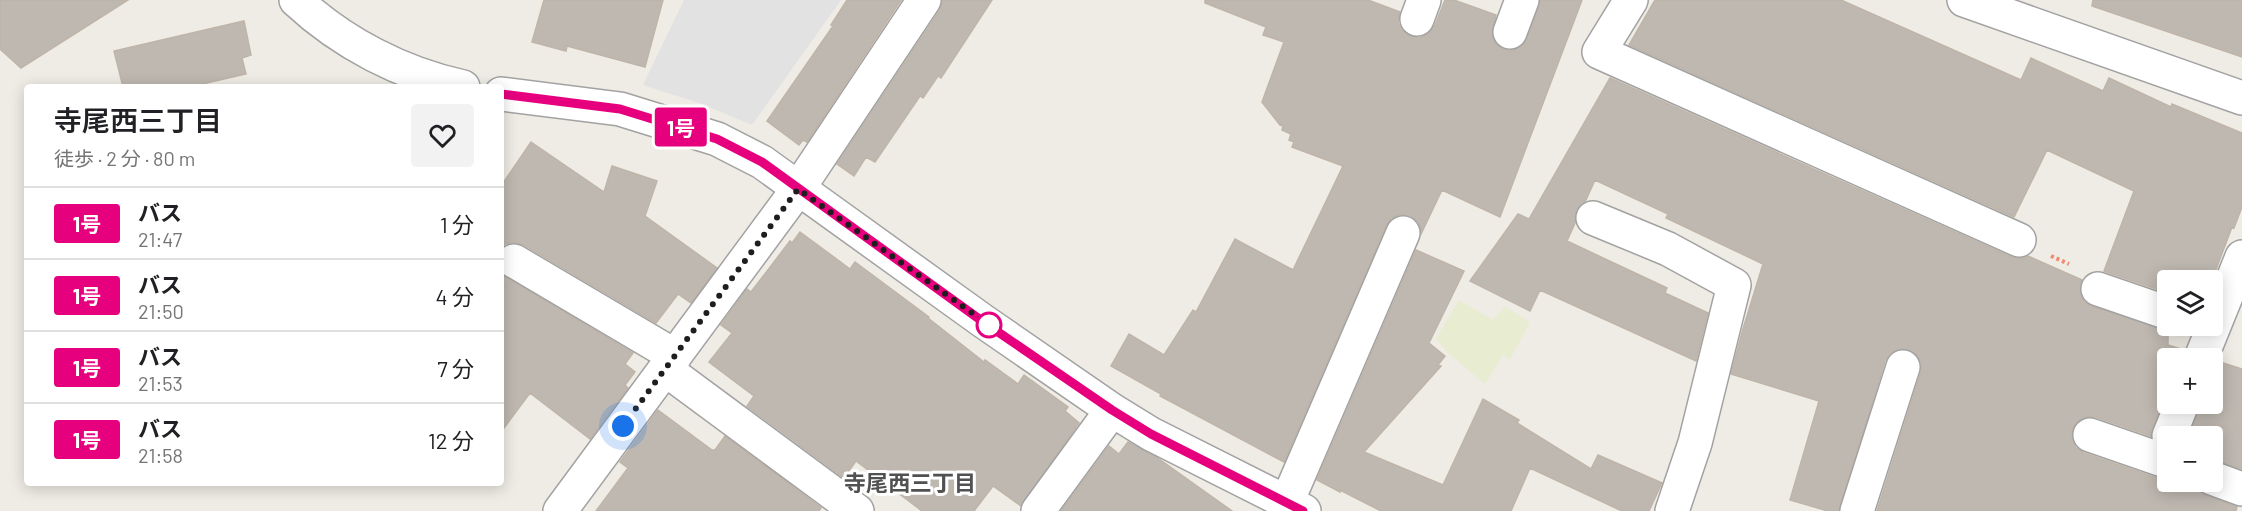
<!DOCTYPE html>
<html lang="ja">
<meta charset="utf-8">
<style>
body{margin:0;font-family:Barlow,"Noto Sans JP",sans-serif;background:#f2f2f2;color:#202124;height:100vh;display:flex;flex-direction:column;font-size:22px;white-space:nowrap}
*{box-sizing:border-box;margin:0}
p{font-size:20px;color:#757577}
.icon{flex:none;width:33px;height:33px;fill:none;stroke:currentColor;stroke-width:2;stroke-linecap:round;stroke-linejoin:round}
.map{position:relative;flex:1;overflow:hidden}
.side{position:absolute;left:24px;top:84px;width:480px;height:402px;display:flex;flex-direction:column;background:#fff;border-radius:6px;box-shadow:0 3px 15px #0003}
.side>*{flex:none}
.badge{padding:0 12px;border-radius:4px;font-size:21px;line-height:39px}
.tools{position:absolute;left:2157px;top:270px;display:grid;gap:12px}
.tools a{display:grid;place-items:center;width:66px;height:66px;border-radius:6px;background:#fff;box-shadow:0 3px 15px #0003;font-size:30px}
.you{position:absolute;width:30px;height:30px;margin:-15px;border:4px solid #fff;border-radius:50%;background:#1a73e8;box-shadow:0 0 0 9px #1a73e833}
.map>.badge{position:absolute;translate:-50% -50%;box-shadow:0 0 0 3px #fff}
.round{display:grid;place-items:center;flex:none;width:63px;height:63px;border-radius:6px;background:#f2f2f2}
.head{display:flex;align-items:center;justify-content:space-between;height:102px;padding:0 30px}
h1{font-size:28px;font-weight:600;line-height:45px}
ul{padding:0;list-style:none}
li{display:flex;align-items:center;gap:18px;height:72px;padding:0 30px;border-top:2px solid #e0e0e0}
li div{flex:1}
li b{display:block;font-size:22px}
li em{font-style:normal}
li .badge{min-width:66px;font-weight:700;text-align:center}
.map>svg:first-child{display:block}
</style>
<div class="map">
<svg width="2242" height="511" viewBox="0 0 2242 511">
<rect width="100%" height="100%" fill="#eeece4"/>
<path fill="#e8ecd1" d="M1459 300 1493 320 1505 307 1530 322 1510 359 1503 355 1485 384 1448 353 1436 338Z"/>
<path fill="#e2e2e2" d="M684 0H841L752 125 702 104 643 85Z"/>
<path fill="#bfb8b1" stroke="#bfb4a8" stroke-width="1.5" d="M0 0H128L21 68 0 49Z
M544 0H663L645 67 567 46 566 51 532 42Z
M847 0H901L807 142 803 140 799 145 767 121 833 26 831 25Z
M943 0H992L941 78 938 76 923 98 920 96 875 162 866 157 854 176 837 164 940 10Z
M1205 0H1368L1400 12 1398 22 1402 30 1410 36 1420 38 1428 34 1435 25 1445 0H1454L1496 15 1492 36 1496 44 1503 49 1512 51 1521 47 1527 39 1540 0H1582L1500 217 1442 190 1421 234 1418 222 1411 216 1401 214 1391 218 1386 226 1284 462 1160 396 1161 394 1111 366 1129 334 1164 355 1193 310 1196 312 1235 239 1293 270 1343 166 1292 147 1294 142 1289 140 1291 134 1282 130 1283 126 1280 125 1262 102 1284 42 1263 35 1266 27 1205 3Z
M1655 0H1841L2021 80 2031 58 2103 91 2109 78 2171 107 2172 104 2242 133V207L2234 228 2232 227 2212 280H2168V293L2104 271 2134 191 2047 150 2014 217 1629 45Z
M2093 0H2242V57L2092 6Z
M244 21 251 55 242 58 246 74 189 87H123L114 51Z
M1610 78 2011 257 2020 259 2028 256 2082 280 2080 293 2084 302 2091 306 2168 331V345L2184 350 2183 358H2168V393L2152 429 2151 436 2096 417H2087L2078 421 2073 428 2072 439 2076 448 2084 453 2168 482H2194L2197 490 2205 495 2237 507 2236 511H1877L1921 372V362L1916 354 1908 349H1900L1891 353 1885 361 1839 511H1828L1790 500 1819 401 1731 374 1743 329 1763 264 1666 218 1668 214 1595 180 1585 202 1576 210 1575 223 1567 241 1667 288 1665 293 1708 313 1696 361 1540 290 1530 311 1470 281 1518 214 1529 219Z
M531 142 604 192 612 166 657 181 645 216 717 268 691 303 678 294 656 323 524 245 514 242 505 244 501 248V186Z
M800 232 850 269 855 262 929 317 928 318 984 362 985 360 1018 384 1024 375 1068 407 1065 411 1079 423 1021 506 993 486 974 511H922L856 461 844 478 747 406 754 396 709 362 732 333 721 325 747 289 751 292 790 241 792 243Z
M1416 250 1464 271 1429 343 1445 356 1438 365 1441 366 1364 452 1443 485 1483 399 1519 420 1517 423 1591 469 1598 455 1662 483 1649 511H1622L1530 468 1511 511H1381L1340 490V492L1317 480Z
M501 274 633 353 625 364 635 372 625 385 628 388 590 439 530 393 501 432Z
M2220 362 2242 369V469L2212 460V436H2189L2200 404H2212V373Z
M658 410 712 450H715L725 436 821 508 819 511H596L628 468 620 462Z
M1128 442 1156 457 1232 511H1061L1109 446 1119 454Z"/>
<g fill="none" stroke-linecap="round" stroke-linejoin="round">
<defs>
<path id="minor" d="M296 0C342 43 402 74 463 87
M1631 0 1599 52 2019 240
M1964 0 2242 98
M1417 19 1424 0
M1510 32 1522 0
M501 94 620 109 717 139 762 162 983 321 1112 410 1151 434 1304 511
M1593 218 1668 249 1734 285 1695 443 1672 511
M514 261 675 356
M2098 289 2168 313
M2201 358 2242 257
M665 369 857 511
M2090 435 2168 462
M2169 436 2182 404
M2212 478 2242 489
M1287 502 1403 233
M560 511 798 189 924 0
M1038 511 1112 410
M1857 511 1903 367"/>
</defs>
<use href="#minor" stroke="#a2a2a2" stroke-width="36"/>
<path stroke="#f28972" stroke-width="4" stroke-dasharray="3 3" stroke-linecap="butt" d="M2051 256 2069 264"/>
<use href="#minor" stroke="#fff" stroke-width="33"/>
</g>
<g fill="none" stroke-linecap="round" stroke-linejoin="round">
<defs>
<path id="line" d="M501 94 620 109 717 139 762 162 982 321 1112 410 1151 434 1303 511"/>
</defs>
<use href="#line" stroke="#fff" stroke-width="14"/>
<use href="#line" stroke="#e6007e" stroke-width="9"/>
<path stroke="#1e1e1e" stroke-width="6" stroke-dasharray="0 10.8" d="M623 426 798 189 989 325"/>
</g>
<circle fill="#fff" stroke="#e6007e" stroke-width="3" cx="989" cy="325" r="12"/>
<g text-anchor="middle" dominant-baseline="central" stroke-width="6" stroke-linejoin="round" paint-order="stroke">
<g font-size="22" font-weight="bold" fill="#515151" stroke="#fff">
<text x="910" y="482">寺尾西三丁目</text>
</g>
</g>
</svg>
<div class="tools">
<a><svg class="icon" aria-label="layers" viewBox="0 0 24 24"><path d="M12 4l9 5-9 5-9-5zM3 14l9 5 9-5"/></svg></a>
<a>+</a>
<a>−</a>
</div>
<div class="you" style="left:623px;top:426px"></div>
<b class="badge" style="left:681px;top:127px;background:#e6007e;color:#fff">1号</b>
<section class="side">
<div class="head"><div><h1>寺尾西三丁目</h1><p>徒歩 · 2 分 · 80 m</p></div><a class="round"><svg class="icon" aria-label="heart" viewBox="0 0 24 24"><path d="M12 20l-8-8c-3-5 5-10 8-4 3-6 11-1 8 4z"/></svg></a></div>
<ul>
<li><span class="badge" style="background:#e6007e;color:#fff">1号</span><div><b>バス</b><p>21:47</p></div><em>1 分</em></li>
<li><span class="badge" style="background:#e6007e;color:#fff">1号</span><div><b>バス</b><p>21:50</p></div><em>4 分</em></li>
<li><span class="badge" style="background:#e6007e;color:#fff">1号</span><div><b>バス</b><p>21:53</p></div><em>7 分</em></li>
<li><span class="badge" style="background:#e6007e;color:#fff">1号</span><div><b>バス</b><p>21:58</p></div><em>12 分</em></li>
</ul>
</section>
</div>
